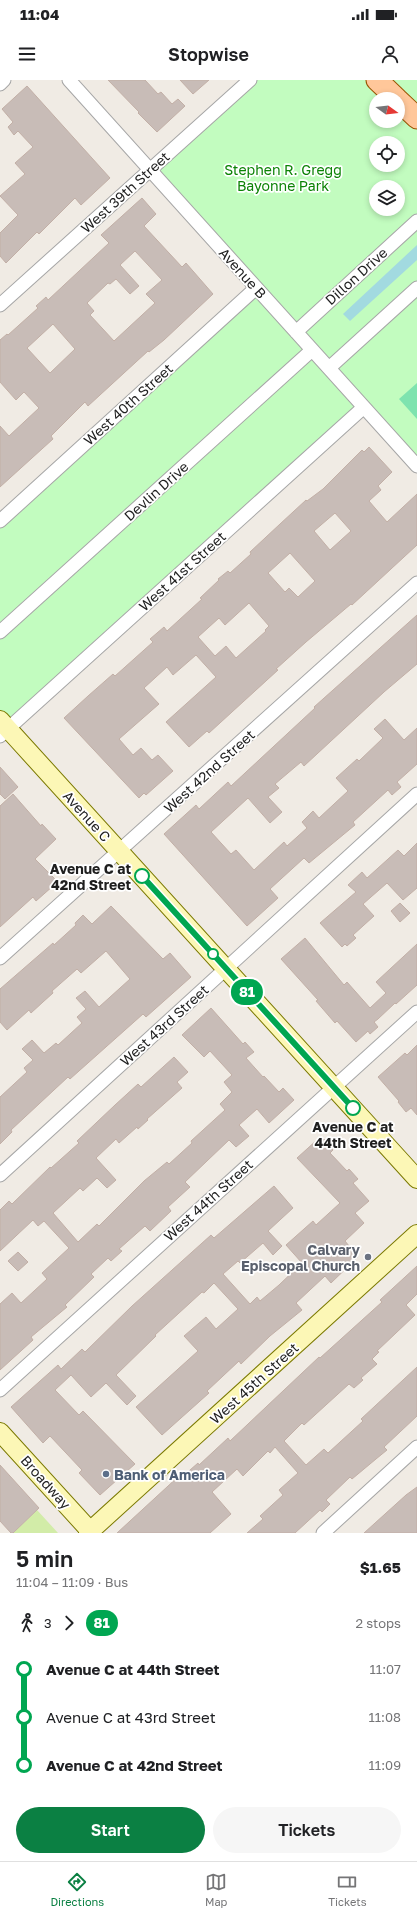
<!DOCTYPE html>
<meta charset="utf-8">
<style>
body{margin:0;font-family:"Golos Text",sans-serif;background:#f6f6f6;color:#202124;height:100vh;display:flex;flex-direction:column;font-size:15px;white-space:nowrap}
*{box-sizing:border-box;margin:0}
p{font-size:13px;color:#757577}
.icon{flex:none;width:22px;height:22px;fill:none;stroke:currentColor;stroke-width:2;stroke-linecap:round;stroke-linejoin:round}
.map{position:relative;height:1453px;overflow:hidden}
.drawer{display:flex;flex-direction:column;background:#fff;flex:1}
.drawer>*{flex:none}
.badge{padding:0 8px;border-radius:13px;font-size:14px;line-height:26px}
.needle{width:26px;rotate:105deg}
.fabs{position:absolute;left:369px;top:12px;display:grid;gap:8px}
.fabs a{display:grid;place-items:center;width:36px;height:36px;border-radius:50%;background:#fff;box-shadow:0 2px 6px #0003;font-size:20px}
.map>.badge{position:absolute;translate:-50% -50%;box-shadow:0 0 0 2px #fff}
.legs{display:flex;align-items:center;gap:6px;height:44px;padding:0 16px;font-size:13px}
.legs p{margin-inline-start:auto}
.head{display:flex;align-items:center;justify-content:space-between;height:68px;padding:0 16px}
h1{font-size:22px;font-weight:600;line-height:30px}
.action{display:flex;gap:8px;margin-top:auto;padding:8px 16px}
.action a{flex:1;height:46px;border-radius:24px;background:#0b8043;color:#fff;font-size:16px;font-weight:600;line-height:46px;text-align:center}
.action a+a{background:#f6f6f6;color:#202124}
ul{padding:0 16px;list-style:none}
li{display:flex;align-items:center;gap:14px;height:48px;font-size:15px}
li i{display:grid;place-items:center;width:6px;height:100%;margin:0 5px;background:currentColor}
li i::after{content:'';width:10px;height:10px;margin:-5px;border:3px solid;border-radius:50%;background:#fff}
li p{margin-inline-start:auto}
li:first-child i{background:linear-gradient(#0000 50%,currentColor 0)}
li:last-child i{background:linear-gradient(currentColor 50%,#0000 0)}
.status{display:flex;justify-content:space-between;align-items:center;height:28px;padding:0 20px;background:#fff;direction:ltr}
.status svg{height:11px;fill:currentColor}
header{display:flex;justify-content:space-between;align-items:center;height:52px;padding:0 16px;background:#fff;font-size:18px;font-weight:600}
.tab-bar{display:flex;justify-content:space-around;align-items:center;height:56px;border-top:1px solid #e0e0e0;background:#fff;font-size:11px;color:#757577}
.tab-bar a{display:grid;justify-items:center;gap:2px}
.tab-bar .selected{color:#0b8043}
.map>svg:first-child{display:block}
</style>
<div class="status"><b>11:04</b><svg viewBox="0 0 49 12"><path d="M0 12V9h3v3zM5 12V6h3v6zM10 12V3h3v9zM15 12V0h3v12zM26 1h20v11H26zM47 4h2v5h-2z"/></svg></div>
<header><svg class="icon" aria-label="menu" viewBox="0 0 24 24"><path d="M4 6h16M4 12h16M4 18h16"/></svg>Stopwise<svg class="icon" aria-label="person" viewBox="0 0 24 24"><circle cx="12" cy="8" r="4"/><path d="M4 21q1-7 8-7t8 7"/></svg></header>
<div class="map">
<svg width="417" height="1453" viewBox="0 0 417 1453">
<rect width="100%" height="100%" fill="#f0ebe4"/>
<path fill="#d2eca8" d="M37 1430 58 1453H13Z"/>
<path fill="#c2fcbf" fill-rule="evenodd" d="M250 0H417V385L364 327 8 649 0 640V441L256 208 150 90ZM376 19H398V41H376ZM376 63H398V85H376ZM376 107H398V129H376Z"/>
<path fill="#7ee3af" d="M417 303V339L399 319Z"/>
<path fill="#a2dae0" d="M417 165V180L350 241 343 234Z"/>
<path fill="#c8bcb7" stroke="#c2afa6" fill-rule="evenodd" d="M108 0H145L158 14 161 12 172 24 178 19 185 26 157 52 138 33 139 32Z
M180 0H209L193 14Z
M27 6 110 98 81 125 75 118 39 154 37 152 6 183 0 176V153L18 135 0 116 25 94 15 83 33 67 18 51 14 55 8 47 13 42 2 29Z
M142 118 156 134 144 146 182 187 186 183 213 214 164 260 149 272 148 271 88 326 85 322 51 356 53 359 0 407V346L9 356 39 328 24 312 16 320 0 302V260L7 254 8 255 38 228 36 226 46 217 48 220 109 163 101 155ZM135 171 162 200 146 214 155 223 114 261 90 235 94 231 87 223 108 203 110 204 116 199 130 214 139 206 120 185ZM53 244 75 269 50 293 27 268Z
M369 367 392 392 378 406 381 410 369 421 387 442 417 414V465L352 525 351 524 306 562 276 589 278 590 209 653 207 651 189 667 166 642 216 597 196 575 173 595 167 587 144 608 159 624 119 659 133 675 141 668 152 680 158 675 173 691 146 715 144 713 139 718 64 638 88 616 113 594 115 596 153 562 150 559 164 547 167 551 202 519 200 518 219 500 218 499 228 491 230 493 251 474 250 472 280 444 306 420 307 421 323 409 362 370 364 372ZM335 433 351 451 330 470 314 451ZM290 473 315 501 298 517 289 508 285 512 268 493ZM249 523 269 546 265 550 266 551 236 578 226 566 215 576 198 557 219 538 225 545Z
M417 535V584L384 612 304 686 301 682 275 704 279 708 268 717 282 732 270 743 248 718 211 752 231 774 236 770 254 790 284 762 287 766 307 748 302 742 313 731 319 738 348 711 336 698 357 679 359 681 383 658 374 649 385 639 404 660 417 648V684L397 702 401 707 392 715 388 710 353 742 355 745 309 783 304 778 270 809 278 818 247 846 164 754 196 725 199 729 228 702 231 706 315 628 314 627Z
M0 687 18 707 5 719 0 714Z
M13 714 41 746 42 744 56 759 35 779 56 800 51 804 53 806 36 821 33 817 0 847V726Z
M417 763V808L403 820 387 803 363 824 374 836 353 855 356 858 347 866 345 864 342 867 320 843 356 812 348 805 362 792 367 798 398 770 404 776Z
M400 823 410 833 400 842 391 831Z
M111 826 163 879 170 873 191 897 146 937 143 934 70 999 68 997 11 1050 12 1052 0 1064V1017L27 992 24 988 33 980 22 969 32 960 44 973 56 963 58 965 82 943 77 937 86 929 76 918 85 911 99 927 130 899 106 871 81 893 77 889 52 911 53 913 43 922 31 933 29 930 7 950 0 942V909L53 863 54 865 76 845 75 843 83 835 92 844Z
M305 858 344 905 347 902 370 928 386 913 376 902 417 864V905L396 924 395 923 378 939 374 942 378 947 370 954 368 951 356 962 337 941 335 943 316 921 318 920 281 879Z
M211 928 243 964 245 962 254 972 246 978 263 997 264 996 279 1012 283 1008 294 1020 269 1043 257 1029 239 1045 249 1056 236 1067 229 1060 185 1102 190 1107 168 1127 171 1131 150 1151 145 1146 119 1169 122 1171 111 1181 108 1178 91 1194 94 1197 65 1225 67 1227 31 1257 33 1260 0 1290V1224L12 1213 21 1223 47 1199 42 1193 69 1168 44 1141 38 1146 33 1140 0 1171V1130L9 1121 12 1124 50 1087 51 1088 79 1063 77 1061 115 1025 138 1004 141 1007 174 977 188 992 177 1002 182 1008 147 1039 148 1040 138 1049 137 1047 119 1063 116 1059 96 1078 116 1100 107 1108 97 1098 83 1111 80 1108 53 1133 78 1162 97 1144 99 1146 144 1101 167 1082 169 1084 192 1063 191 1061 225 1030 220 1024 232 1012 224 1002 232 995 210 971 204 977 182 955Z
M417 965V1035L411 1028 406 1032 398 1022 399 1021 378 997 405 973 407 975Z
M318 1059 321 1062 324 1059 333 1070 330 1073 347 1091 349 1089 358 1099 353 1103 369 1121 355 1133 364 1143 345 1161 358 1177 331 1203 325 1196 296 1223 302 1230 270 1256 241 1284 239 1281 207 1311 209 1313 162 1355 136 1327 198 1271 184 1256 206 1237 216 1249 238 1229 214 1203 204 1213 202 1212 155 1255 156 1256 116 1295 136 1316 127 1325 106 1303 91 1317 71 1295 55 1310 79 1335 83 1331 135 1384 100 1415 79 1393 82 1390 50 1356 43 1363 11 1327 58 1285 61 1289 82 1269 85 1272 132 1226 211 1155 214 1158 274 1106 293 1128 268 1151 282 1166 273 1175 263 1163 240 1183 238 1181 223 1194 250 1224 257 1217 260 1221 279 1205 302 1183 286 1165 313 1141 316 1145 340 1123 297 1078Z
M18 1172 28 1182 18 1191 8 1181Z
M417 1186V1214L406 1225 415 1235 377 1271 379 1272 372 1279 377 1284 361 1298 363 1300 354 1308 349 1304 304 1345 302 1343 284 1361 306 1385 324 1369 328 1373 363 1341 361 1339 417 1287V1336L384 1367 387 1370 376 1379 352 1399 350 1397 326 1420 330 1424 322 1432 320 1430 295 1453H247L263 1439 260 1436 283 1415 279 1410 298 1393 275 1367 270 1373 268 1371 243 1396 237 1389 212 1412 231 1434 210 1453H117L180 1395 182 1397 198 1383 199 1385 228 1358 230 1361 319 1277 320 1278 382 1222 380 1220Z
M0 1385 39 1428 13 1453H11L0 1441Z
M417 1407V1453H364L406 1415Z"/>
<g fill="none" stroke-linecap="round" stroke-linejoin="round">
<defs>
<path id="street" d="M69 0 417 386
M0 4 4 0
M0 225 250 0
M296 252 417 141
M329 288 417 208
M0 441 256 208
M0 552 312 270
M0 656 364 327
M0 878 417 503
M0 1095 417 714
M0 1310 417 932
M323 1453 417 1367"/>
<path id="secondary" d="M0 640 417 1099
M0 1352 92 1453
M88 1453 417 1154"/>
<path id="primary" d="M377 0 397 19
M398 20 417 38"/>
</defs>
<use href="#street" stroke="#a6a6a6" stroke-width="15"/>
<use href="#secondary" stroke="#7b7900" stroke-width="20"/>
<use href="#primary" stroke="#995300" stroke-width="23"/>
<use href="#street" stroke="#fff" stroke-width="13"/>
<use href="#secondary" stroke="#fcf7b6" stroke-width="18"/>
<use href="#primary" stroke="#ffc79a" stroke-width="21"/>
</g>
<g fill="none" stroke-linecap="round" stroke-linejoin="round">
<defs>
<path id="line-1" d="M142 796 353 1028"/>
</defs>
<use href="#line-1" stroke="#fff" stroke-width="9"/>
<use href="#line-1" stroke="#00a651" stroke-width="6"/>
</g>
<g fill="#fff" stroke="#00a651" stroke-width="2">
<circle cx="142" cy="796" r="7"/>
<circle cx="213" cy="874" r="5"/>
<circle cx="353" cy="1028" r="7"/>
</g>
<circle fill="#6b7280" stroke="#fff" stroke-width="1.5" cx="368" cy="1177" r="4"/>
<circle fill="#5c6f8a" stroke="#fff" stroke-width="1.5" cx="106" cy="1394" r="4"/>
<g text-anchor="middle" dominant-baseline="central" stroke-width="3.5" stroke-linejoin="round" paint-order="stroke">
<g font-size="14" fill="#0c8306" stroke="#fff">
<text x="283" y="89">Stephen R. Gregg<tspan x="283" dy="16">Bayonne Park</tspan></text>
</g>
<g font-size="14" fill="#1f1f1f" stroke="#fff">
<text transform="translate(125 112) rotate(-42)">West 39th Street</text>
<text transform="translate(243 193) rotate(48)">Avenue B</text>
<text transform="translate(356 196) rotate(-42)">Dillon Drive</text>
<text transform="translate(128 324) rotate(-42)">West 40th Street</text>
<text transform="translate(156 411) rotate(-42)">Devlin Drive</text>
<text transform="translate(182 491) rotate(-42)">West 41st Street</text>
<text transform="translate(209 691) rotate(-42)">West 42nd Street</text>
<text transform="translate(87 736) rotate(48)">Avenue C</text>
<text transform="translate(164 945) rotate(-42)">West 43rd Street</text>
<text transform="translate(208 1120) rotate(-42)">West 44th Street</text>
<text transform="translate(254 1303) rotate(-42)">West 45th Street</text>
<text transform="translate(46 1402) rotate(48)">Broadway</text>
</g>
<g font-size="14" font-weight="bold" fill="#1f1f1f" stroke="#fff" text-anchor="end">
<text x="131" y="788">Avenue C at<tspan x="131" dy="16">42nd Street</tspan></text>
<text x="353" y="1046" text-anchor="middle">Avenue C at<tspan x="353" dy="16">44th Street</tspan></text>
</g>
<g font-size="14" font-weight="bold" fill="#5b616d" stroke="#fff" text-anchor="end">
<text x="360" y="1169">Calvary<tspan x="360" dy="16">Episcopal Church</tspan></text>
</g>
<g font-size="14" font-weight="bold" fill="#4e5e75" stroke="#fff" text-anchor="start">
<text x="114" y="1394">Bank of America</text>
</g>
</g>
</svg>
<div class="fabs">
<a><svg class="needle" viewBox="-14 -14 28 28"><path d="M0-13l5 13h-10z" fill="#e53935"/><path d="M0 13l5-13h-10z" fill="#757577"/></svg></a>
<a><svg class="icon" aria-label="locate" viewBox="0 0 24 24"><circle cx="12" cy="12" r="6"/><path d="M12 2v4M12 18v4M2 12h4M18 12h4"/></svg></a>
<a><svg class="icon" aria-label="layers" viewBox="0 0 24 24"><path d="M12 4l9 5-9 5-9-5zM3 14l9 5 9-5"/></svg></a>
</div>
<b class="badge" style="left:247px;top:912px;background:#00a651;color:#fff">81</b>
</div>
<section class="drawer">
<div class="head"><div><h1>5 min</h1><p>11:04 – 11:09 · Bus</p></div><b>$1.65</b></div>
<div class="legs"><svg class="icon" aria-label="walk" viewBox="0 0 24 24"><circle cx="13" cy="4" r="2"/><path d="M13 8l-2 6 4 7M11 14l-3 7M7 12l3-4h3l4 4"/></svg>3<svg class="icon" aria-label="forward" viewBox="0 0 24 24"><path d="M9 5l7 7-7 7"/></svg><b class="badge" style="background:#00a651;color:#fff">81</b><p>2 stops</p></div>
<ul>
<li><i style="color:#00a651"></i><b>Avenue C at 44th Street</b><p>11:07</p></li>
<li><i style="color:#00a651"></i><span>Avenue C at 43rd Street</span><p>11:08</p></li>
<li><i style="color:#00a651"></i><b>Avenue C at 42nd Street</b><p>11:09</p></li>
</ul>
<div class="action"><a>Start</a><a>Tickets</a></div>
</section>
<nav class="tab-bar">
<a class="selected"><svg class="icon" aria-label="directions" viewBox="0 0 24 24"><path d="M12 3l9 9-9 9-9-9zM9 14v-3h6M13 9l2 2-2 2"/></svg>Directions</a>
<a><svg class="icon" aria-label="map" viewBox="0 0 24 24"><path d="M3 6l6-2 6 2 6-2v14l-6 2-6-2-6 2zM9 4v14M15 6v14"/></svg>Map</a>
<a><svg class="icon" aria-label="tickets" viewBox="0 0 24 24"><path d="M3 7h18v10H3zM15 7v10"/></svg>Tickets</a>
</nav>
